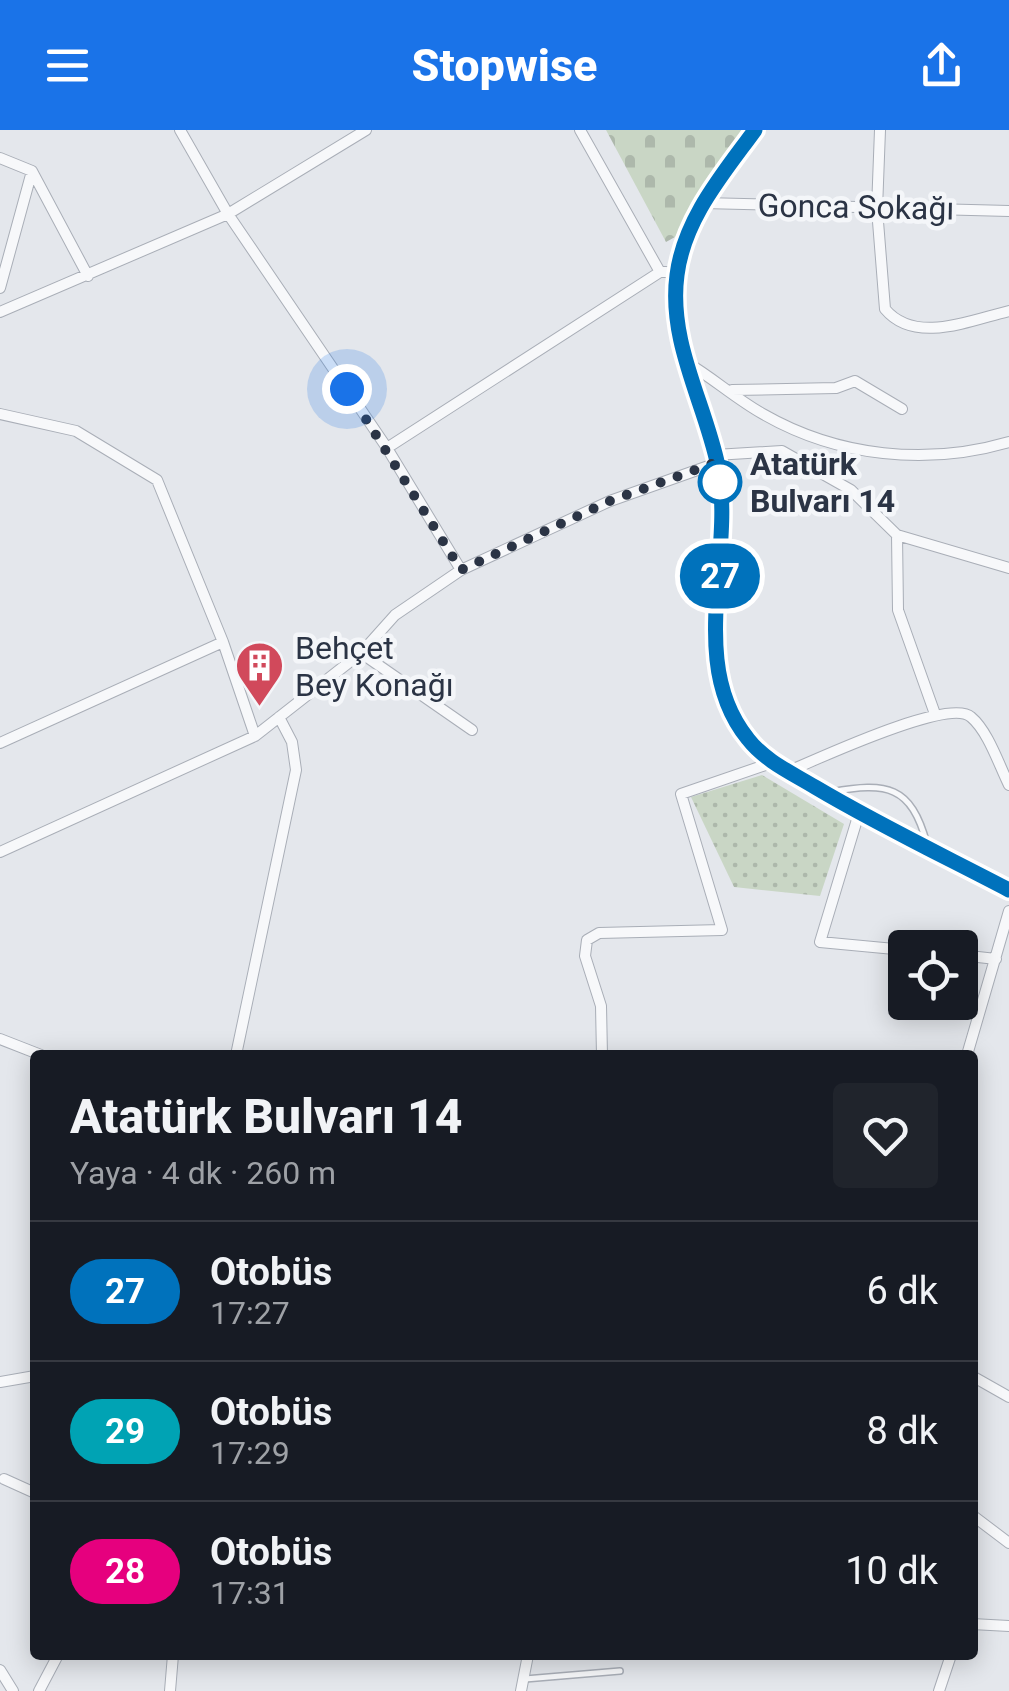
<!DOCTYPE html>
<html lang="tr">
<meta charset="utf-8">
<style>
body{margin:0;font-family:Roboto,sans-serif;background:#20242c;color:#f1f3f6;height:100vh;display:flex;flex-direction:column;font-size:38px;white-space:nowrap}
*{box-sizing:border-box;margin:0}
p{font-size:32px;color:#9ea1a6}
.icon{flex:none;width:55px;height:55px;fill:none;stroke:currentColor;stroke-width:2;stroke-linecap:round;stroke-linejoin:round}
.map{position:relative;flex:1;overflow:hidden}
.panel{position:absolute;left:30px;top:920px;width:948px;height:610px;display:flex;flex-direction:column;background:#171b24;border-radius:10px;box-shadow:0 5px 25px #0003}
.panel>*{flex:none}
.badge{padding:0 20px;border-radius:32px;font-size:35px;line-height:65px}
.tools{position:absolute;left:888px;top:800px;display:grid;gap:20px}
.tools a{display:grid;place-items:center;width:90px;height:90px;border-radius:10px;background:#171b24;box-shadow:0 5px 25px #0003;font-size:50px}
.you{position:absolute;width:50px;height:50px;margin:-25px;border:8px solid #fff;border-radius:50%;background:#1a73e8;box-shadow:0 0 0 15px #1a73e833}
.map>.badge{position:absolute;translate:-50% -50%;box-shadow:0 0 0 5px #fff}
.round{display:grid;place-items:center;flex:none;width:105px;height:105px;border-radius:10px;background:#20242c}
.head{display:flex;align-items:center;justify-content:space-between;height:170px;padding:0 40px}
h1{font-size:48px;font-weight:800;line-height:75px}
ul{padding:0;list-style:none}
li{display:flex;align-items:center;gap:30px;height:140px;padding:0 40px;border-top:2px solid #363941}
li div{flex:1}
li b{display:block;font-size:38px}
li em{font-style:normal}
li .badge{min-width:110px;font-weight:700;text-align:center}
header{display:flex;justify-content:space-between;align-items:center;height:130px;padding:0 40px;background:#1a73e8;color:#fff;font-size:45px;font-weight:800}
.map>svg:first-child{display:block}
</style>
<header><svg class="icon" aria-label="menu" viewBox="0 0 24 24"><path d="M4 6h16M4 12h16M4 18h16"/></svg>Stopwise<svg class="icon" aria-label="share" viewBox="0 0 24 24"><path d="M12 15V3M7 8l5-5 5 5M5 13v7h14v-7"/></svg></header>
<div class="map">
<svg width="1009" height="1561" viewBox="0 0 1009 1561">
<defs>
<pattern id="cemetery-stones" width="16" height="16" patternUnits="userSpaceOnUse" patternTransform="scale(2.5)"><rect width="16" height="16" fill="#c9d6c5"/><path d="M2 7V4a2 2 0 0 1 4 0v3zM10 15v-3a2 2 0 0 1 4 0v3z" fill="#adb8ab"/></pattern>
<pattern id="park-dots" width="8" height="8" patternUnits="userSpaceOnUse" patternTransform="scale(2.5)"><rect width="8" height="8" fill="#c9d6c5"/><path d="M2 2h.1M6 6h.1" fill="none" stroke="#adb8ab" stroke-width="1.8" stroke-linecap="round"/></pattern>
</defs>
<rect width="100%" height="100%" fill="#e4e7ec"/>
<path fill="url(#cemetery-stones)" d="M606 0H745L675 107 666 112Z"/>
<path fill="url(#park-dots)" d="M762 645 844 694 820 766 734 757 691 667Z"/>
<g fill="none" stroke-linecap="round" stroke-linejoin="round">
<defs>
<path id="lane" d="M831 662C887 652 911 655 927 714
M525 1549 620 1541"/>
<path id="street" d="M180 0 228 84 387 318 660 142
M580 0 660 142H666
M880 0 877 79 885 179C915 215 971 190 1009 181
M0 28 32 41 88 146
M703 73 1009 81
M0 158 32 41
M0 182 228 84 366 0
M686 232C713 248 736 269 763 284 838 327 927 336 1009 312
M732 260 836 258 855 251 902 279
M0 284 76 301 157 350 223 512 255 606
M387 318 461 440
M715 325 782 321 851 360 897 405 898 480 935 584
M897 405 1009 438
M361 523 472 600
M0 613 223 512
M789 641C818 629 949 567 971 587 988 601 999 635 1009 655
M859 683 820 812 905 820
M0 722 255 606 361 523 395 485 461 440 610 371 717 333
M960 825 996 829
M0 909 41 925
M236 925 296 640 292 612 279 587
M602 925 601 876 585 826 587 810 599 803 722 800 681 664 774 632
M967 925 1009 781
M972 1246 1009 1267
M0 1252 35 1246
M4 1349 35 1363
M972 1385 1009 1413
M972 1494 1009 1496
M0 1540 13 1561
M39 1561 58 1525
M170 1561 173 1525
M521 1561 528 1525
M939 1561 951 1525"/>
<path id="secondary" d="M755 0C722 44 685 89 677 145 667 212 706 273 718 336 734 423 687 534 748 609 765 631 792 643 815 657 878 695 944 725 1009 760"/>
</defs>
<use href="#lane" stroke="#a9aeb7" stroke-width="8"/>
<use href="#street" stroke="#a9aeb7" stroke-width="12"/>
<use href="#secondary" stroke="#a9aeb7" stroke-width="16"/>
<use href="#lane" stroke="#f7f8fa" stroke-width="5"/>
<use href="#street" stroke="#f7f8fa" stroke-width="10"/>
<use href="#secondary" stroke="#fff" stroke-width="14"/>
</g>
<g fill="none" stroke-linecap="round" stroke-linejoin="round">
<defs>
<path id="line" d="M755 0C723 44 684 89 677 145 668 212 705 273 718 336 735 424 686 533 748 609 765 631 792 643 815 657 879 695 944 726 1009 760"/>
</defs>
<use href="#line" stroke="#fff" stroke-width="22"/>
<use href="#line" stroke="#0072bc" stroke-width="15"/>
<path stroke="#2b3445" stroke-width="10" stroke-dasharray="0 18" d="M347 259 461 440 610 371 717 332 720 352"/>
</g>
<defs>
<symbol id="building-pin" viewBox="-11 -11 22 30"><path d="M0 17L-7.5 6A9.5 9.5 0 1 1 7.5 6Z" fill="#d1495b" stroke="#f4f6f9"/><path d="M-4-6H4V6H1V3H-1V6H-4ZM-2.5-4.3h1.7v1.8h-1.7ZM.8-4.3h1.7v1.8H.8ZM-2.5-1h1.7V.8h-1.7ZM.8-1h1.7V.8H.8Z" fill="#fff"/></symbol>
</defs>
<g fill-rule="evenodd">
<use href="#building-pin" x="232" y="508" width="55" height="75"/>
</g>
<circle fill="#fff" stroke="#0072bc" stroke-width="5" cx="720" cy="352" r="20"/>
<g text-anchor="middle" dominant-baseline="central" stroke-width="9" stroke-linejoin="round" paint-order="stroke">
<g font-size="32" fill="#2b3445" stroke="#f4f6f9">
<text transform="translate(856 77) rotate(1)">Gonca Sokağı</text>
</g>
<g font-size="32" font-weight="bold" fill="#2b3445" stroke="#f4f6f9" text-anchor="start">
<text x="750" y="334">Atatürk<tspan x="750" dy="37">Bulvarı 14</tspan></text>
</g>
<g font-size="32" fill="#2b3445" stroke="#f4f6f9" text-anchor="start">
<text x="295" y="518">Behçet<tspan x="295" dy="37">Bey Konağı</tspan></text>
</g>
</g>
</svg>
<div class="tools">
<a><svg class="icon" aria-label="locate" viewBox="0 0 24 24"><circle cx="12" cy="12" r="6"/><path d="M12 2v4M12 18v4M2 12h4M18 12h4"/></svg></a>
</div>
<div class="you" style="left:347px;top:259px"></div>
<b class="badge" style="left:720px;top:446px;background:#0072bc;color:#fff">27</b>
<section class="panel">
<div class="head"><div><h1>Atatürk Bulvarı 14</h1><p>Yaya · 4 dk · 260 m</p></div><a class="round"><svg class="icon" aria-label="heart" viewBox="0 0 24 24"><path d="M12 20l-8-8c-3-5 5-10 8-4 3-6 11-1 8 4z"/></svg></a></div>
<ul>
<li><span class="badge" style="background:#0072bc;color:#fff">27</span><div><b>Otobüs</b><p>17:27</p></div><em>6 dk</em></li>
<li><span class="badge" style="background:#00a3b4;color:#fff">29</span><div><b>Otobüs</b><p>17:29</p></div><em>8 dk</em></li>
<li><span class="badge" style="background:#e6007e;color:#fff">28</span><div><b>Otobüs</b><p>17:31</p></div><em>10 dk</em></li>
</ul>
</section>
</div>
